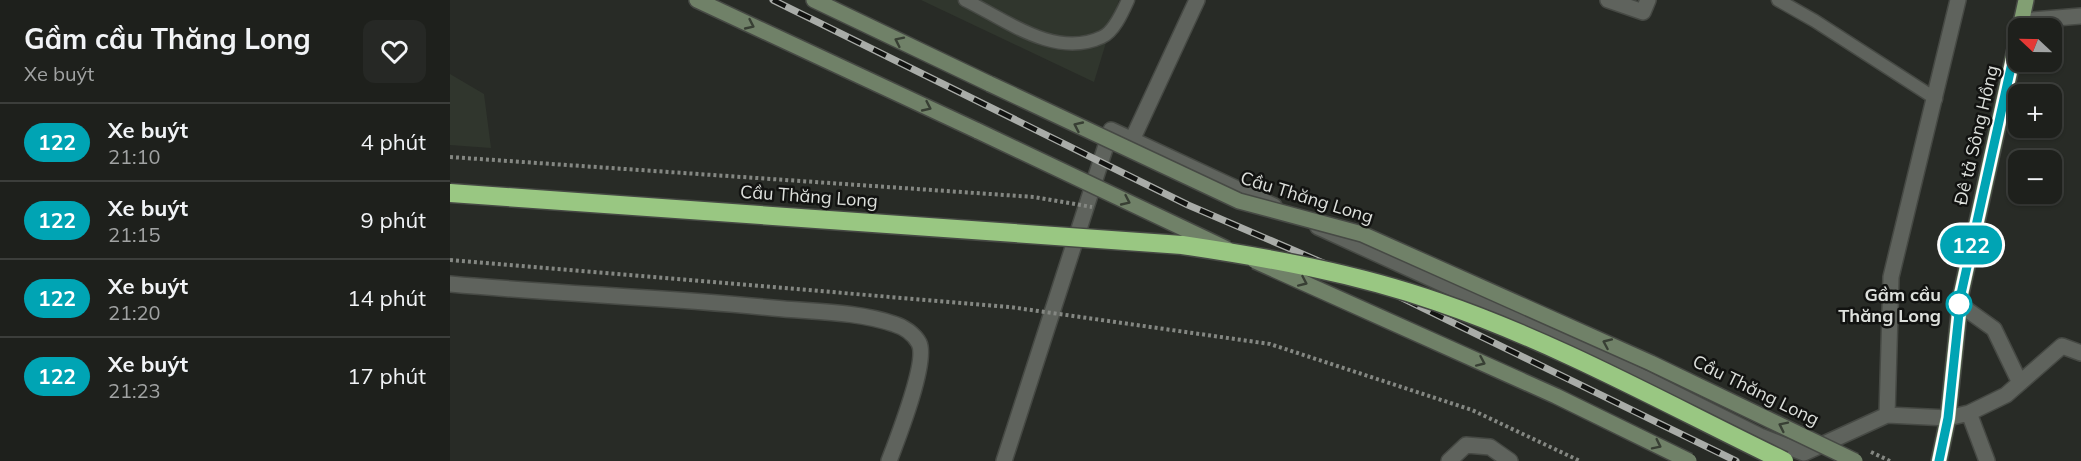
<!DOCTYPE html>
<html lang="vi">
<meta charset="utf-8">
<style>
body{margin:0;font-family:Mulish,sans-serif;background:#262825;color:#f1f3f6;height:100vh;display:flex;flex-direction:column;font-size:22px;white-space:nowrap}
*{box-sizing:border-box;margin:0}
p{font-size:20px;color:#a1a3a3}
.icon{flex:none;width:33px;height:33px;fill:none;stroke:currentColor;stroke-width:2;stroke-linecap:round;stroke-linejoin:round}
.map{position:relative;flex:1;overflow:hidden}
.details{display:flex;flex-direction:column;background:#1e201c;width:450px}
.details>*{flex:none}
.badge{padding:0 12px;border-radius:20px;font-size:21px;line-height:39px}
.needle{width:39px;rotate:292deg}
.buttons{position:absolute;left:1558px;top:18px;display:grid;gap:12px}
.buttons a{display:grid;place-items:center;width:54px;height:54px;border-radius:12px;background:#1e201c;box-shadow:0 2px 4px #0004,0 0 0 2px #3c3e3b;font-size:30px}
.map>.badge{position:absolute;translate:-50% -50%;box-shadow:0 0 0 3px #fff}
.round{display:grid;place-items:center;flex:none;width:63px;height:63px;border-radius:12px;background:#262825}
.summary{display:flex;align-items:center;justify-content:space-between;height:102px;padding:0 24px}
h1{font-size:28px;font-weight:700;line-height:45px}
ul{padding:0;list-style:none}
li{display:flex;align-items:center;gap:18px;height:78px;padding:0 24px;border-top:2px solid #3c3e3b}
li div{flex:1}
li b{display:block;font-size:22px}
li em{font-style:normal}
li .badge{min-width:66px;font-weight:700;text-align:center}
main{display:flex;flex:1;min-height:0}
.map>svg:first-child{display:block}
</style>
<main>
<section class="details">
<div class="summary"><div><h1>Gầm cầu Thăng Long</h1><p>Xe buýt</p></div><a class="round"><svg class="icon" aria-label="heart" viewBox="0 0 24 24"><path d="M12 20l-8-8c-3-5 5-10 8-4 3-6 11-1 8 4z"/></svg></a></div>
<ul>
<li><span class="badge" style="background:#00a4b4;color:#fff">122</span><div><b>Xe buýt</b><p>21:10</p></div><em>4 phút</em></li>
<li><span class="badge" style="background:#00a4b4;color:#fff">122</span><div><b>Xe buýt</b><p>21:15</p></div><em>9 phút</em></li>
<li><span class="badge" style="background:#00a4b4;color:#fff">122</span><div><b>Xe buýt</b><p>21:20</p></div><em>14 phút</em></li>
<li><span class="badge" style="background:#00a4b4;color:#fff">122</span><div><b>Xe buýt</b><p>21:23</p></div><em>17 phút</em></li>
</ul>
</section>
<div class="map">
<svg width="1631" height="461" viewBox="0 0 1631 461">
<rect width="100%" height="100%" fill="#282b26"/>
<path fill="#30362d" d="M471 0H669L644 82Z
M0 74 34 94 41 148 0 145Z"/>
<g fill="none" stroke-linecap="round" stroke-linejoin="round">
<defs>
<path id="lane" d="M515 0C556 20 605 59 652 37 664 32 673 11 678 0
M1328 0 1365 21 1486 99"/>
<path id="street" d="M1158 0 1193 12 1198 0
M1571 21 1631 16
M682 140 747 0
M868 227 1140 351 1310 436 1354 453 1437 415 1498 418 1519 413 1556 395 1612 346 1631 353
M0 284C107 294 215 297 323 308 362 312 406 311 444 324 454 327 464 334 469 343 478 361 447 440 439 461
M1509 304 1544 329 1570 383
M1519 413 1537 461
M1437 415 1441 277 1508 0
M554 461 661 130 824 206
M999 461 1016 445 1040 447 1060 461"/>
<path id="secondary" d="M247 0 528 131
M364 0 540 84"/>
<path id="primary" d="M1570 28 1576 0
M1489 461 1498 418 1511 294 1569 31"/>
</defs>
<use href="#lane" stroke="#464944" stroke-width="15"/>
<use href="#street" stroke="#464944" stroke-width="18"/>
<use href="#secondary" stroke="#464944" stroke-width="18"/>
<use href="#primary" stroke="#464944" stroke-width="18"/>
<use href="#lane" stroke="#5f635d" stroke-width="12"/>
<use href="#street" stroke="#5f635d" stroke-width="15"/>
<use href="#secondary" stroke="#708168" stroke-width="15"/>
<use href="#primary" stroke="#829f73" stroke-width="15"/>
<defs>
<path id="rail" d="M323 0 738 205 934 289 1286 461"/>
</defs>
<use href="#rail" stroke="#a9aca8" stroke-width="7"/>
<use href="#rail" stroke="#121311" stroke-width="4.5" stroke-dasharray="14" stroke-linecap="butt"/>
<defs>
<path id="secondary-bridge" d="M540 84 789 201 912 234 1201 363 1405 461
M528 131 777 249
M805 261 1106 396 1239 461"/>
<path id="highway-bridge" d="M0 193 732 245C819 258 905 273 988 302 1108 343 1220 406 1334 461"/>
</defs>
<use href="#secondary-bridge" stroke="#464944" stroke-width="18" stroke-linecap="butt"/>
<use href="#highway-bridge" stroke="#464944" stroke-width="21" stroke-linecap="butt"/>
<path stroke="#848782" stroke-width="4" stroke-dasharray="3 3" stroke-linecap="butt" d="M0 157 584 197 642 207
M0 260 560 307 820 344 1022 410 1130 461
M1421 452 1440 461"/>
<use href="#secondary-bridge" stroke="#708168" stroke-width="15"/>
<use href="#highway-bridge" stroke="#99c782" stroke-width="18"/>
</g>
<defs><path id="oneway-chevron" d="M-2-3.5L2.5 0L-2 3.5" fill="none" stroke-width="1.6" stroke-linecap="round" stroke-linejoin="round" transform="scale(1.5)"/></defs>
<g stroke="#383f34">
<use href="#oneway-chevron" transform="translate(300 25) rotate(25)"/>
<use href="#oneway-chevron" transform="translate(449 41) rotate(-154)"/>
<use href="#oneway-chevron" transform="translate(477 107) rotate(25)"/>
<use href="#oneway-chevron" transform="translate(628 126) rotate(-155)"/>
<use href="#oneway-chevron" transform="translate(676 201) rotate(25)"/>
<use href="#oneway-chevron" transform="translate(853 282) rotate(24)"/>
<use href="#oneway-chevron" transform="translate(1157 343) rotate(-156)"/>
<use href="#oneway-chevron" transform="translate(1031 362) rotate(24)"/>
<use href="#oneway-chevron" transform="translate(1333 426) rotate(-154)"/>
<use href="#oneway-chevron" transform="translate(1207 445) rotate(26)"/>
</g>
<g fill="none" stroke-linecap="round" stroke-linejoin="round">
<defs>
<path id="line" d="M1489 461 1498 418 1511 294 1569 31"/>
</defs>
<use href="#line" stroke="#fff" stroke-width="14"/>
<use href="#line" stroke="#00a4b4" stroke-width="9"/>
</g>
<circle fill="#fff" stroke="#00a4b4" stroke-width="3" cx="1509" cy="304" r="12"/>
<g text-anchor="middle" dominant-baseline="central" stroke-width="5" stroke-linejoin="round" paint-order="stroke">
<g font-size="18" fill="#dde0dc" stroke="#121311">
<text transform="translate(1526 135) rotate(-77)">Đê tả Sông Hồng</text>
<text transform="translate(359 196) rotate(4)">Cầu Thăng Long</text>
<text transform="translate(857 197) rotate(17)">Cầu Thăng Long</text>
<text transform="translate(1306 390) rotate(26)">Cầu Thăng Long</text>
</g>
<g font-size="18" font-weight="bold" fill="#dde0dc" stroke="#121311" text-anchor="end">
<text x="1491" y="294">Gầm cầu<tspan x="1491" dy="21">Thăng Long</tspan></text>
</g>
</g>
</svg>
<div class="buttons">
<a><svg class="needle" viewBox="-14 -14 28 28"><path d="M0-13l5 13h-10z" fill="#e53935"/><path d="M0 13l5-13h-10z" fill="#a1a3a3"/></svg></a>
<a>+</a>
<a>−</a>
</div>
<b class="badge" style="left:1521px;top:245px;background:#00a4b4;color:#fff">122</b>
</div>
</main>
